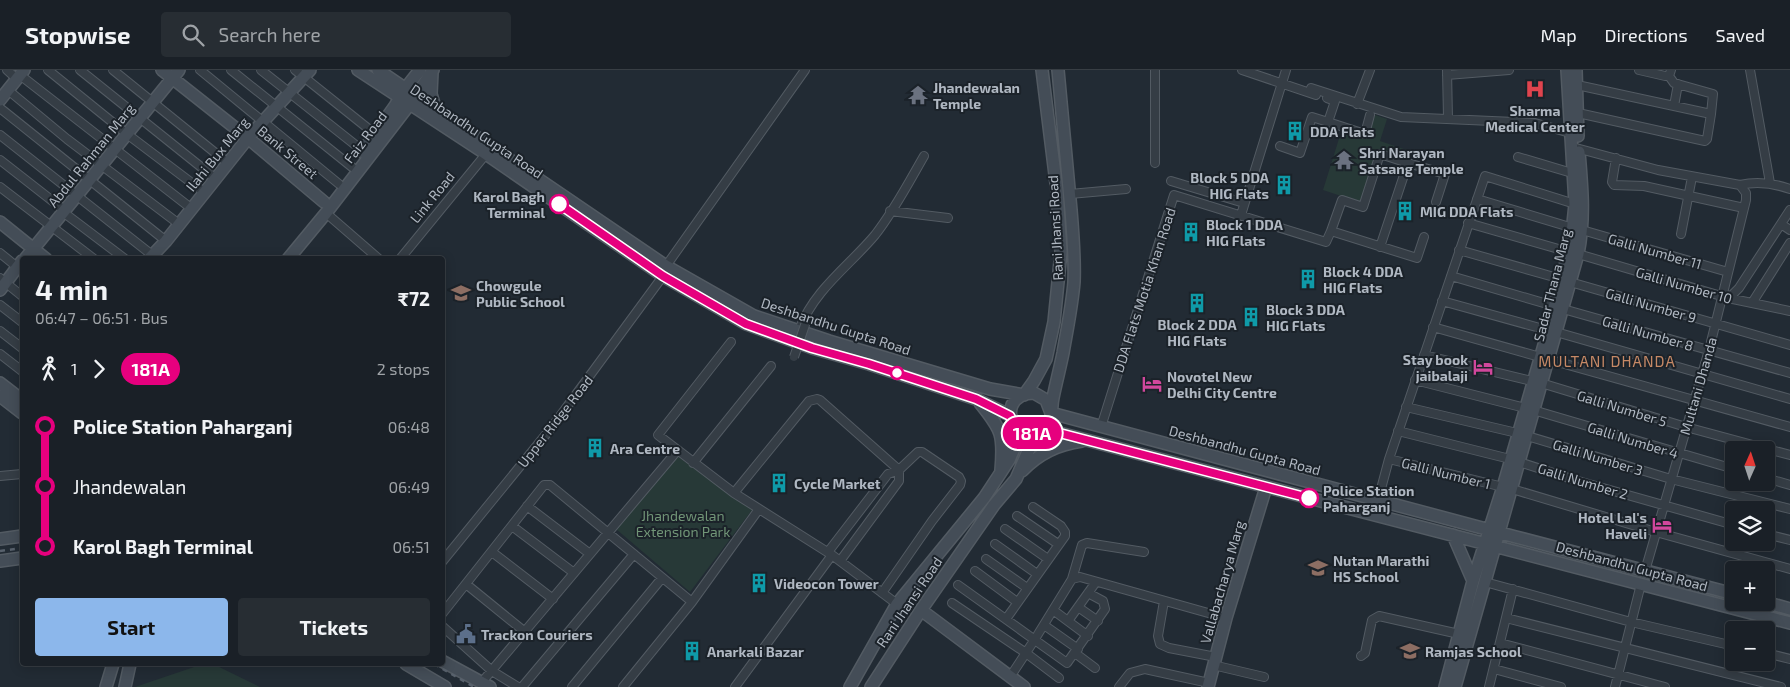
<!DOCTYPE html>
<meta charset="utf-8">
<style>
body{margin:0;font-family:"Exo 2",sans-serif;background:#272d33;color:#f1f3f6;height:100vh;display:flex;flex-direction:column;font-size:19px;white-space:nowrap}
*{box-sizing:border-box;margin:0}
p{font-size:16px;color:#9fa3a7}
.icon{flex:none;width:28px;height:28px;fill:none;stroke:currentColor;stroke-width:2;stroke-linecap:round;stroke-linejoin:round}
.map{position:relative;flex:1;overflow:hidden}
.details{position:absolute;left:20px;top:186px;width:425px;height:410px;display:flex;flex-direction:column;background:#1a2027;border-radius:5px;box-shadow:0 2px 12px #0003,0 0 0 1px #383e44}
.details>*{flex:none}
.badge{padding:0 10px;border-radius:16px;font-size:18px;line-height:32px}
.needle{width:32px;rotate:3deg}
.tools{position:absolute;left:1725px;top:371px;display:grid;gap:10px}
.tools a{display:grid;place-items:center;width:50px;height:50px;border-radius:5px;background:#1a2027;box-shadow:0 2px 12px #0003,0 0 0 1px #383e44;font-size:25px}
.map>.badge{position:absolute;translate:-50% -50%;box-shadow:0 0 0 2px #fff}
.legs{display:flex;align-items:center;gap:8px;height:55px;padding:0 15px;font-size:16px}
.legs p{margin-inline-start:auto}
.head{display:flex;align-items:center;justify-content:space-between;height:85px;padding:0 15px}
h1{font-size:28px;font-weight:700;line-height:38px}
.button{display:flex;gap:10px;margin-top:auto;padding:10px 15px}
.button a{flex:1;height:58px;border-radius:5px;background:#8cb7eb;color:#111;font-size:20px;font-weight:700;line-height:58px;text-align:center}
.button a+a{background:#272d33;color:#f1f3f6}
ul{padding:0 15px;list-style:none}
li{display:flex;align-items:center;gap:18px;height:60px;font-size:19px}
li i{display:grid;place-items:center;width:8px;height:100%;margin:0 6px;background:currentColor}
li i::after{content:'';width:12px;height:12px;margin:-6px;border:4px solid;border-radius:50%;background:#1a2027}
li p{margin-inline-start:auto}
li:first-child i{background:linear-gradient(#0000 50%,currentColor 0)}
li:last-child i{background:linear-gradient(currentColor 50%,#0000 0)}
header{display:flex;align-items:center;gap:30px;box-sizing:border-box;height:70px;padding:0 25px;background:#1a2027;border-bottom:1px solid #383e44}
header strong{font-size:24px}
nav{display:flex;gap:28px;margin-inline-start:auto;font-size:18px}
.search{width:350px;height:45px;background:#272d33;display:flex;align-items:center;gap:12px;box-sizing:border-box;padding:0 18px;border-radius:5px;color:#9fa3a7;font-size:19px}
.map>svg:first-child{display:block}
</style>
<header>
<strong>Stopwise</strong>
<div class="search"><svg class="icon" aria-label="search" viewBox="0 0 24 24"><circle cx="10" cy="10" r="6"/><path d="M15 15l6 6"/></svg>Search here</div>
<nav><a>Map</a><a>Directions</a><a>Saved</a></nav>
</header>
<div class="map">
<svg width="1790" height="617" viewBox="0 0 1790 617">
<rect width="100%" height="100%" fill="#222b34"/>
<path fill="#273937" d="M1375 45 1387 49 1380 71 1413 82 1410 91 1378 82 1362 133 1323 120 1342 59 1367 67Z
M677 386 752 440 690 522 616 459Z
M203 594H213L260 617H135Z"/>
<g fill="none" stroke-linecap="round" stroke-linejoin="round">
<defs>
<path id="street" d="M7 0 17 9
M48 0 127 64 205 123
M80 0 216 109
M113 0 229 94
M200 0 339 114
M231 0 352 97
M261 0 363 81
M295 0 375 64
M1242 0 1316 25
M1447 0 1448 48
M1639 0 1665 6H1669L1671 0
M1750 0 1770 113
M20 5 192 139
M1447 5 1509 0
M1669 6 1674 13 1713 24 1711 44
M1577 15 1711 44 1707 69 1705 71 1578 43
M1311 18 1401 47 1535 53 1570 63
M8 20 67 69 179 154
M1327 28 1335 31 1328 52 1365 64 1370 45
M1357 34 1370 0
M1674 36 1678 14
M0 38 166 171
M0 65 152 185
M1280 76 1300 83 1312 47 1328 52
M1576 78 1658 100 1740 115 1746 123V130L1709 280 1645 501
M1518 87 1572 103
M1616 88 1612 112 1614 115 1644 116 1744 138
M0 90 64 140
M1155 93V0
M1171 111 1244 133
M1740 115C1758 111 1773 113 1790 119
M0 117 94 189
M1070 124 1126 119
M1477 129 1573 158
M890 141 948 148
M63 142 125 189
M326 143 379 189
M1241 145 1286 0
M1468 153 1569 182
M1781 154 1790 160
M1582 160 1728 202
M1331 161 1342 130 1363 137 1380 84 1408 93
M1681 164 1692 107
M1380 177 1408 93 1445 104 1436 132
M1459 180 1561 209
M0 183 22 201
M1578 184 1728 228 1790 241
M400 189 486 84
M666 196 805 0
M1451 206 1554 236
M0 208 22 226
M1570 212 1790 275
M1729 228 1739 218 1790 140
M1442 231 1547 260
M1752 233 1790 173
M0 235 22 252
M1563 239 1790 303
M1433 257 1790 357
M800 258C814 220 850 195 875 165 894 141 909 112 924 86
M0 261 22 278
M1556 262 1790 329
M731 272 658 365 734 423 832 485 897 534
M0 284 22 301
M1424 285 1532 311
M1415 310 1525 338
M1541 313 1686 357 1790 385
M1406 337 1517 363 1671 409 1790 439
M1533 340 1734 399
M1101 357 1174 125 1326 172 1331 161 1417 188 1424 167
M1398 361 1510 389
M1389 389 1503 417
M1519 392 1578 411 1734 455
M693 393 771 296
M0 406 22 404
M1766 408 1790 415
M1512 419 1656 462 1790 499
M734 423 809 331 817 329 820 330 899 400
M1378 430 1389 389 1485 106 1575 134
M527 436 590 484
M1017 446 1058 474
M512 456 574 503
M1005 459 1048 489
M1766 464 1790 470
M995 474 1037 504
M492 482 553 529
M828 482 888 404 899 400 918 382H922L959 407 961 411 960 415 932 451 882 523
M986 489 1027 518
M840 491 899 411V400
M442 492 552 357 663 206
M975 501 1017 532
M1072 509 1082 475 1087 473 1144 482
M1485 512 1631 552 1734 576
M466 514 525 562
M958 515 1067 593 1105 539 1103 531 1088 523
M1164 531 1158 566 1160 574 1169 578 1216 587
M692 532 759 439
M952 533 1026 583 1059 608
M1078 537 1098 551
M1053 540 1088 566
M442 544 544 415H550L692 532 623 617
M1506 548 1781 617
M1006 549 1065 466V462L1061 456 1033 437
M1068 551 1096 512
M1044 555 1078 579
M442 556 492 601 518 617
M1500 573 1665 617
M1075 583 1095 598
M1766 583 1790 589
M1361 586 1365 583 1372 550 1379 546 1459 564
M1213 595 1264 607
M1494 599 1561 617
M1010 607 1035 569 1072 509 1080 507 1226 548
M482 612 677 381
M522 617 634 484
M572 617 662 508
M735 617 832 485
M1119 617 1130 603 1145 599 1209 613
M1489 617 1513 519
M1615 617 1641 514"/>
<path id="secondary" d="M162 0 248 68 324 132
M358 0 486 84 663 206 746 254 812 278 869 294 976 329 1011 346
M378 0 666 196 754 246 829 271 990 319 1024 325
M1576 0 1578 66
M432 3 431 24 436 40
M0 30 24 0
M362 82 395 36 405 19 420 0
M0 152 46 189
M25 189 179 0
M149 189 166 171 248 68 310 0
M288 189 326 143 416 26 433 0
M0 220 22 191
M0 313 22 330
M1024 325 1034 311 1046 289 1054 252 1061 182 1057 121 1042 0
M0 326 22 343
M980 333C1002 360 1004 365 1001 400
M1051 343C1279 404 1506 465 1734 524
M1051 343 1046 330 1034 323C1025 323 1016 327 1012 335 1003 358 1035 375 1048 354 1053 346 1051 336 1053 328 1056 313 1060 298 1063 283 1067 260 1072 236 1074 212 1075 188 1073 164 1071 140 1067 93 1062 47 1058 0
M1044 359 1790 553
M1022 401C1038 384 1059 374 1082 371
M1453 465 1473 511
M0 469 22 466
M0 491 22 488
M1765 532 1790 539
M921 540 1024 617
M442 591 490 617
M406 594 445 617
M106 617 113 594
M125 617 130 594
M850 617 897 534 984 428 1009 390 1015 376 1016 358
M871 617 921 540 994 435 1016 409 1036 363
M1208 617 1226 548 1266 417
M1445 617 1473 511 1503 417 1546 268 1571 173 1575 134 1567 0
M1455 617 1578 184C1585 149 1582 117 1579 82"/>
</defs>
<use href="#street" stroke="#535b63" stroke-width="10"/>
<use href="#secondary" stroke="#535b63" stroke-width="14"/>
<use href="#street" stroke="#353d45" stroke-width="8"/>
<use href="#secondary" stroke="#444d57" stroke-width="11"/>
<path stroke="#58616c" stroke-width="2.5" stroke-dasharray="5 5" stroke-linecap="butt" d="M0 481 22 478
M434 594 474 617"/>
<defs>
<path id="street-bridge" d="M794 287 806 252"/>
</defs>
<use href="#street-bridge" stroke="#535b63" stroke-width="10" stroke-linecap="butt"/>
<use href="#street-bridge" stroke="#353d45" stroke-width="8"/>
</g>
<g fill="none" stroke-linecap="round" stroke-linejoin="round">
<defs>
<path id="line-1" d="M559 134 663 206 746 254 812 278 869 294 976 329 1010 346 1016 358 1021 361 1030 364 1036 363 1044 359 1309 428"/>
</defs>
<use href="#line-1" stroke="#fff" stroke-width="11"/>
<use href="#line-1" stroke="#e6007e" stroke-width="8"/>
</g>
<defs>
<symbol id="hospital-bare" viewBox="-9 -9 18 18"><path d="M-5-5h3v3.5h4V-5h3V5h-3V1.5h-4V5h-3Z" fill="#e0444e" stroke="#1b2229" stroke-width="2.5" paint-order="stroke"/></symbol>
<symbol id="temple-bare" viewBox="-9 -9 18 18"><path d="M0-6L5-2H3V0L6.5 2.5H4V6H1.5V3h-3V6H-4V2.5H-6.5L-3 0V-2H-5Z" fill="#6b7280" stroke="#1b2229" stroke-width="2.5" paint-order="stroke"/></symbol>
<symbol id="building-bare" viewBox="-9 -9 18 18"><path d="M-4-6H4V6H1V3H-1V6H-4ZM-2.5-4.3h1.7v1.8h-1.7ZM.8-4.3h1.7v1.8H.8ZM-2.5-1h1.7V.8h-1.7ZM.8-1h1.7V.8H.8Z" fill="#0f9aa8" stroke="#1b2229" stroke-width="2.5" paint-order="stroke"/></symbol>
<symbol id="school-bare" viewBox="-9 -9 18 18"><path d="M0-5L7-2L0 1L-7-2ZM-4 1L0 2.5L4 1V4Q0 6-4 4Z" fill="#8d6e63" stroke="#1b2229" stroke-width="2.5" paint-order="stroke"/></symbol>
<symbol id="hotel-bare" viewBox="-9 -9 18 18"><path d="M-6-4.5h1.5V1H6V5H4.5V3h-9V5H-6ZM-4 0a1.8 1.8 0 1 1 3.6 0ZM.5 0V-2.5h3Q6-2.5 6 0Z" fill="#d1479c" stroke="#1b2229" stroke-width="2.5" paint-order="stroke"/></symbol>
<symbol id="civic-bare" viewBox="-9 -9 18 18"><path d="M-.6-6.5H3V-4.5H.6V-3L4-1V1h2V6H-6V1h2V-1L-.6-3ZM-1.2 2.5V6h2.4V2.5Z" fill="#5c6f8a" stroke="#1b2229" stroke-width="2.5" paint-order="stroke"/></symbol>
</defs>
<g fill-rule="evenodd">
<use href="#hospital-bare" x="1521" y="5" width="28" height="28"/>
<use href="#temple-bare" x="904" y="11" width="28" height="28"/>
<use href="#building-bare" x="1281" y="47" width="28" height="28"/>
<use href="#temple-bare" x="1330" y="76" width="28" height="28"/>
<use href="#building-bare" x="1270" y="101" width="28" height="28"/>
<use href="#building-bare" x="1391" y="127" width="28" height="28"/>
<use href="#building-bare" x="1177" y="148" width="28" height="28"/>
<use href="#building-bare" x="1294" y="195" width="28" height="28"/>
<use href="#school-bare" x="447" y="209" width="28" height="28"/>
<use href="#building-bare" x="1183" y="219" width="28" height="28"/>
<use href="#building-bare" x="1237" y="233" width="28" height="28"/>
<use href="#hotel-bare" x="1469" y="283" width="28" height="28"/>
<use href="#hotel-bare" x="1138" y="300" width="28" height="28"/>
<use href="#building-bare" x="581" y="364" width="28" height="28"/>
<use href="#building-bare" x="765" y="399" width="28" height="28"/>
<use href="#hotel-bare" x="1648" y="441" width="28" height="28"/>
<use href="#school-bare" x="1304" y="484" width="28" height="28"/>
<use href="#building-bare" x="745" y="499" width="28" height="28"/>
<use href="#civic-bare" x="452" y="550" width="28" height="28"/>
<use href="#building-bare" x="678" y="567" width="28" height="28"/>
<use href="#school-bare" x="1396" y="567" width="28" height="28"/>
</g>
<g fill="#fff" stroke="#e6007e" stroke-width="2.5">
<circle cx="559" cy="134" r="9"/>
<circle cx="897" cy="303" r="6"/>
<circle cx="1309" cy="428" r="9"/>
</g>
<g text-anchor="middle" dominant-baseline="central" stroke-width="4" stroke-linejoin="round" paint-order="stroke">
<g font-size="14" font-weight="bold" fill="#b0b8c2" stroke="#1b2229" text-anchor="start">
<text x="933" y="17">Jhandewalan<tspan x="933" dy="16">Temple</tspan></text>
<text x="1535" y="40" text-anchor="middle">Sharma<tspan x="1535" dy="16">Medical Center</tspan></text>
<text x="1310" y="61">DDA Flats</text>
<text x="1359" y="82">Shri Narayan<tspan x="1359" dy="16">Satsang Temple</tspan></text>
<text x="1269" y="107" text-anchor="end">Block 5 DDA<tspan x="1269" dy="16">HIG Flats</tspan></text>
<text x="1420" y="141">MIG DDA Flats</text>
<text x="1206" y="154">Block 1 DDA<tspan x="1206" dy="16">HIG Flats</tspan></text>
<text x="1323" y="201">Block 4 DDA<tspan x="1323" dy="16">HIG Flats</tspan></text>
<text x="476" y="215">Chowgule<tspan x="476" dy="16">Public School</tspan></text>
<text x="1266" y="239">Block 3 DDA<tspan x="1266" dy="16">HIG Flats</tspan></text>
<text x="1197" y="254" text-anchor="middle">Block 2 DDA<tspan x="1197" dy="16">HIG Flats</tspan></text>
<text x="1468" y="289" text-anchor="end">Stay book<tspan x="1468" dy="16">jaibalaji</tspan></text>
<text x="1167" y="306">Novotel New<tspan x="1167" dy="16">Delhi City Centre</tspan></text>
<text x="610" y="378">Ara Centre</text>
<text x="794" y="413">Cycle Market</text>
<text x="1647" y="447" text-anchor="end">Hotel Lal's<tspan x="1647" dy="16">Haveli</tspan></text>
<text x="1333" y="490">Nutan Marathi<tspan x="1333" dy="16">HS School</tspan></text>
<text x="774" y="513">Videocon Tower</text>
<text x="481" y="564">Trackon Couriers</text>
<text x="707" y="581">Anarkali Bazar</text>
<text x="1425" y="581">Ramjas School</text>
</g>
<g font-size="14" fill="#b0b8c2" stroke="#1b2229">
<text transform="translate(477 61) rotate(34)">Deshbandhu Gupta Road</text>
<text transform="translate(365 67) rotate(-53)">Faiz Road</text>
<text transform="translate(288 82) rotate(40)">Bank Street</text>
<text transform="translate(217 84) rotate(-51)">Ilahi Bux Marg</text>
<text transform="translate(91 85) rotate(-51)">Abdul Rahman Marg</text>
<text transform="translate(432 127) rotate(-51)">Link Road</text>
<text transform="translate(1055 158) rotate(-93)">Rani Jhansi Road</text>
<text transform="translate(1655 181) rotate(16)">Galli Number 11</text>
<text transform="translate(1552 215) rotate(-76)">Sadar Thana Marg</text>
<text transform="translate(1684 215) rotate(16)">Galli Number 10</text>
<text transform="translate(1144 220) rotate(-72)">DDA Flats Motia Khan Road</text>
<text transform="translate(1651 235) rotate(16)">Galli Number 9</text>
<text transform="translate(836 256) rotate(18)">Deshbandhu Gupta Road</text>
<text transform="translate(1648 263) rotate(16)">Galli Number 8</text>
<text transform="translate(1698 316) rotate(-74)">Multani Dhanda</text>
<text transform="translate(1622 338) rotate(17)">Galli Number 5</text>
<text transform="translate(555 351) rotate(-52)">Upper Ridge Road</text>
<text transform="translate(1633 370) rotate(17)">Galli Number 4</text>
<text transform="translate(1245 380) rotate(15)">Deshbandhu Gupta Road</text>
<text transform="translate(1598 387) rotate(17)">Galli Number 3</text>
<text transform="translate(1446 403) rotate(14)">Galli Number 1</text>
<text transform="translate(1583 411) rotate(17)">Galli Number 2</text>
<text transform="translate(1632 496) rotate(15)">Deshbandhu Gupta Road</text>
<text transform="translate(1222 512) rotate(-74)">Vallabacharya Marg</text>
<text transform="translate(909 532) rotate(-56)">Rani Jhansi Road</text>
</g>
<g font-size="14" font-weight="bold" fill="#b0b8c2" stroke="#1b2229" text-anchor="end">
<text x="545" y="126">Karol Bagh<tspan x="545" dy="16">Terminal</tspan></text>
<text x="1323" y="420" text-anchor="start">Police Station<tspan x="1323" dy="16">Paharganj</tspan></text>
</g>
<g font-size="14" fill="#719577" stroke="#1b2229">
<text x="683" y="445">Jhandewalan<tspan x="683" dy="16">Extension Park</tspan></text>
</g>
<g font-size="15" letter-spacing="1" fill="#c68966" stroke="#1b2229">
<text x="1607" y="291">MULTANI DHANDA</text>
</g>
</g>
</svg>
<div class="tools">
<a><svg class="needle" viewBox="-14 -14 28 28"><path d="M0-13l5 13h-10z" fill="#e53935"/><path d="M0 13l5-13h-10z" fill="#9fa3a7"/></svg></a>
<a><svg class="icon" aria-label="layers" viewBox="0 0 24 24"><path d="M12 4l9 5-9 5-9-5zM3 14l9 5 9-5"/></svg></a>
<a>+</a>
<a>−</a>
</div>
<b class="badge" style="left:1032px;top:363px;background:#e6007e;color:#fff">181A</b>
<section class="details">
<div class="head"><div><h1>4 min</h1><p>06:47 – 06:51 · Bus</p></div><b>₹72</b></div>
<div class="legs"><svg class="icon" aria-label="walk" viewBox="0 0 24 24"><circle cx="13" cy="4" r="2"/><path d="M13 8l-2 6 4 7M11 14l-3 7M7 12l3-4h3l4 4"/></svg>1<svg class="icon" aria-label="forward" viewBox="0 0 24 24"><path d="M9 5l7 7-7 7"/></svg><b class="badge" style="background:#e6007e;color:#fff">181A</b><p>2 stops</p></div>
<ul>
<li><i style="color:#e6007e"></i><b>Police Station Paharganj</b><p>06:48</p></li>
<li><i style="color:#e6007e"></i><span>Jhandewalan</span><p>06:49</p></li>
<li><i style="color:#e6007e"></i><b>Karol Bagh Terminal</b><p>06:51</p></li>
</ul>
<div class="button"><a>Start</a><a>Tickets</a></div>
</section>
</div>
